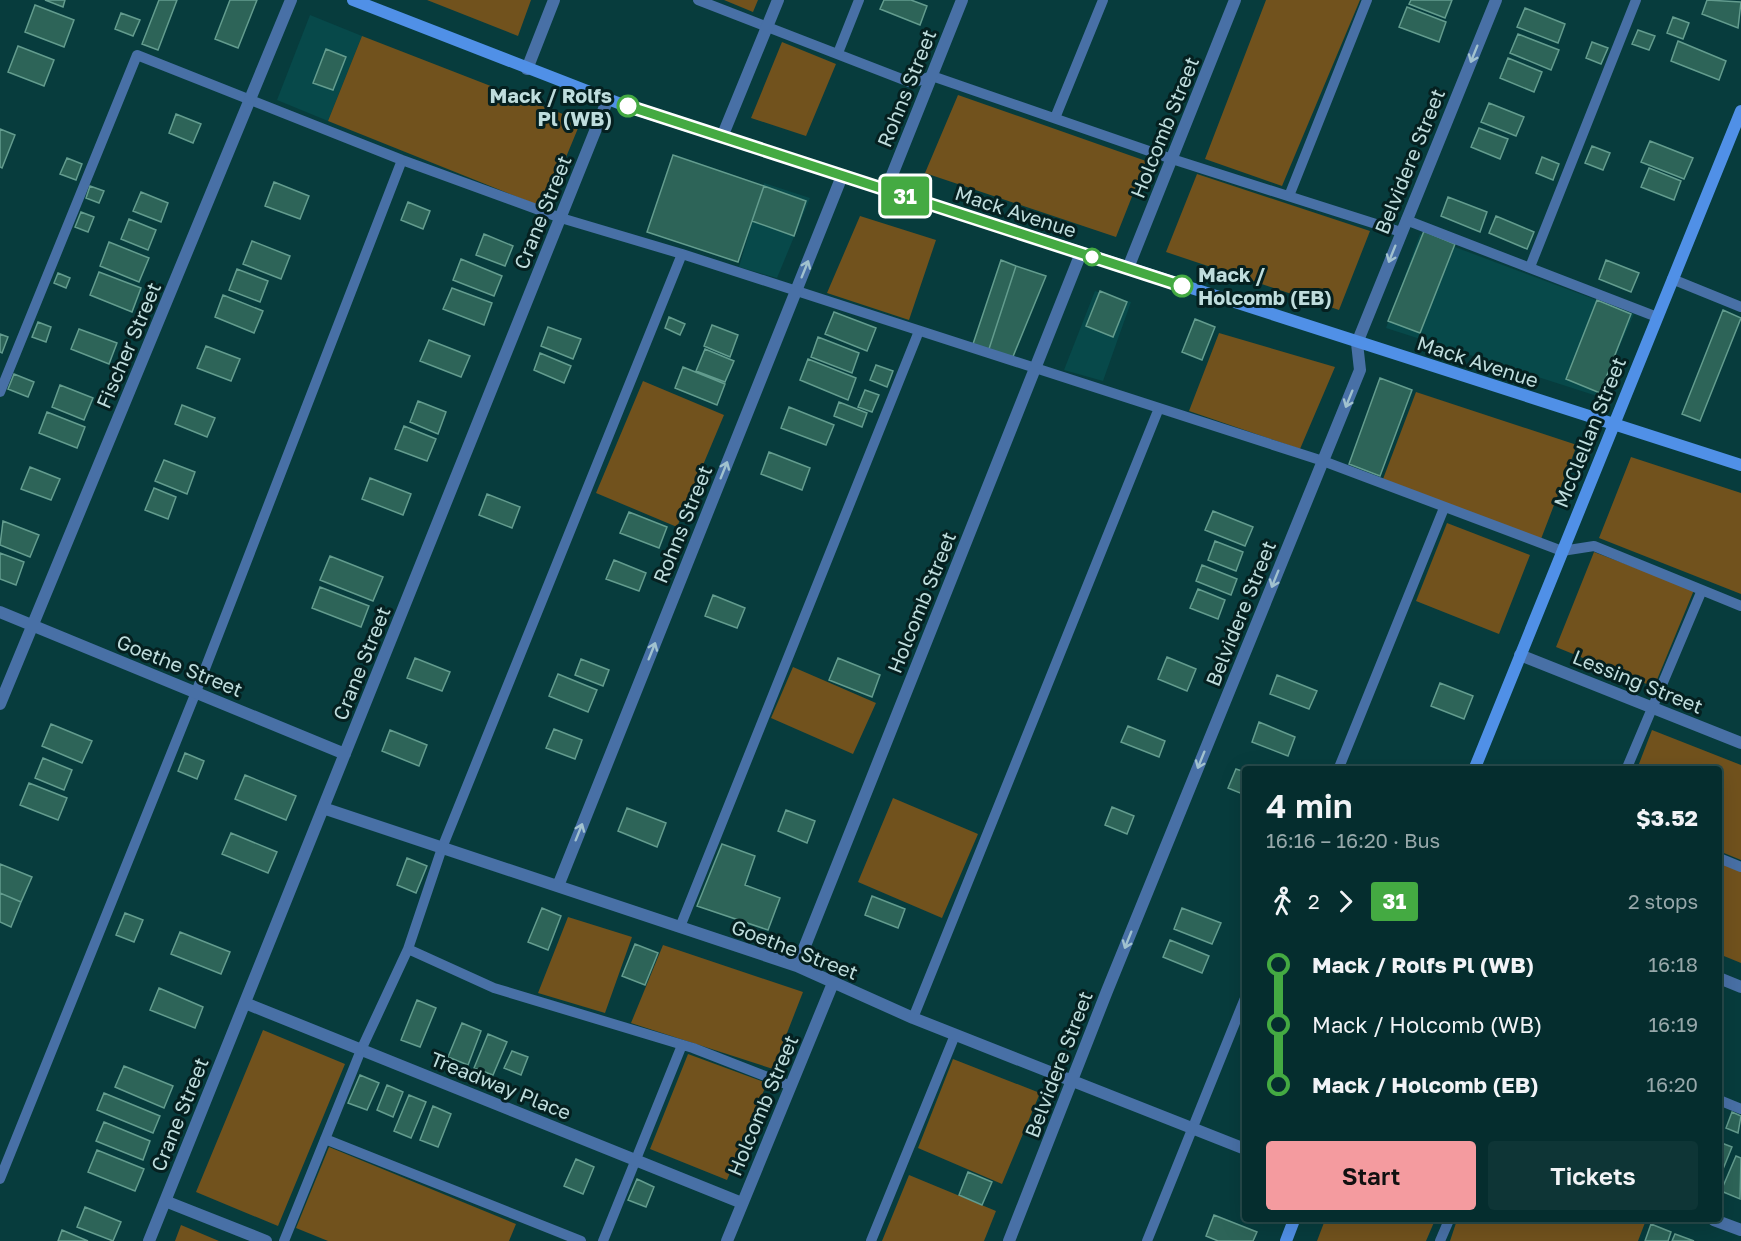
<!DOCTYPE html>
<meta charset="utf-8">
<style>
body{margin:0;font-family:"Golos Text",sans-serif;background:#0e3536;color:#f1f3f6;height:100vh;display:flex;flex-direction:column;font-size:22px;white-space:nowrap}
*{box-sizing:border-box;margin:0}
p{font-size:20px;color:#97a8aa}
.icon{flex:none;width:33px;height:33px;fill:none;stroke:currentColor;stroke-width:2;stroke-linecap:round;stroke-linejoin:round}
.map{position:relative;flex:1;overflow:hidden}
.panel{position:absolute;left:1242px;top:766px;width:480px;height:456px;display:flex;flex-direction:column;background:#052d2e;border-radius:6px;box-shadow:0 6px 24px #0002,0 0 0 2px #26494a}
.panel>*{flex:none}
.badge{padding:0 12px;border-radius:4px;font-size:21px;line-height:39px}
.map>.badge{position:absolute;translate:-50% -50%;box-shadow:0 0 0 3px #fff}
.legs{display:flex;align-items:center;gap:9px;height:66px;padding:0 24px;font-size:20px}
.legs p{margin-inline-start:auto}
.summary{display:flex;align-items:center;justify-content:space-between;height:102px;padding:0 24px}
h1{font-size:33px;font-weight:600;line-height:45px}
.primary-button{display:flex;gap:12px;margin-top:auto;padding:12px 24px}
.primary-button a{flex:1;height:69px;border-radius:6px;background:#f49b9f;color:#111;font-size:24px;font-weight:600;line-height:69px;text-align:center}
.primary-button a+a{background:#0e3536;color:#f1f3f6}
ul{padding:0 24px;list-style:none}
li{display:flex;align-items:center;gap:21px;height:60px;font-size:22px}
li i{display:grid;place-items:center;width:9px;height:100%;margin:0 8px;background:currentColor}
li i::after{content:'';width:15px;height:15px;margin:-8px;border:4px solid;border-radius:50%;background:#052d2e}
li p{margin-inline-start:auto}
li:first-child i{background:linear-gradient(#0000 50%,currentColor 0)}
li:last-child i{background:linear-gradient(currentColor 50%,#0000 0)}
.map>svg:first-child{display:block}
</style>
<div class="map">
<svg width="1741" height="1241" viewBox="0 0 1741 1241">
<rect width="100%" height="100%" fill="#073c3d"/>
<path fill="#07494a" d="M310 15 362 36 328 121 277 100Z
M764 183 810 198 777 278 739 267Z
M1420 234 1634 314 1597 396 1386 328Z
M1095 291 1131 302 1103 381 1064 370Z"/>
<path fill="#71521d" d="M427 0H531L518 36Z
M724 0H758L753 12Z
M1266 0H1360L1282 186 1205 159Z
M362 36 581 121 545 208 328 121Z
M782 42 836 64 806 136 751 118Z
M958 95 1146 161 1116 237 925 173Z
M1197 174 1370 231 1339 310 1166 252Z
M860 216 936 240 909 320 827 293Z
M1219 333 1335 367 1300 449 1189 411Z
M643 381 724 415 677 527 596 493Z
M1416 392 1577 445 1541 539 1383 479Z
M1631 457 1741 493V594L1599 538Z
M1447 523 1530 555 1499 634 1416 601Z
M1594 552 1694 590 1654 687 1556 647Z
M793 667 876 703 853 754 771 718Z
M1652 730 1741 765V860L1719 851V770L1637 769Z
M893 798 978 834 942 918 858 882Z
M1719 862 1741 871V963L1719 954Z
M568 917 632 937 605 1013 538 993Z
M663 945 803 992 773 1069 631 1023Z
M263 1030 345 1064 278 1226 196 1192Z
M688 1054 767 1083 727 1180 650 1149Z
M953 1059 1040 1093 1002 1184 918 1148Z
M329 1147 516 1224 509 1241H328L296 1228Z
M909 1175 996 1211 984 1241H882Z
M1325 1220H1435L1426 1241H1317Z
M1457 1220H1646L1638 1241H1450Z
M181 1225 219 1241H175Z"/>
<path fill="#2d6458" stroke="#639c8e" stroke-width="1.5" d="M45 0H65L63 7Z
M159 0H177L158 50 142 44Z
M230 0H257L238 48 215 39Z
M884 0H911L927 6 920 25 880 9Z
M1411 0H1452L1445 18 1409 4Z
M1707 0 1741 2 1738 28 1702 14Z
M35 5 74 20 64 47 25 32Z
M1407 7 1446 22 1439 42 1399 27Z
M1525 8 1565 24 1558 43 1517 27Z
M121 13 140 20 133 36 115 29Z
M1673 17 1689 23 1683 39 1667 33Z
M1638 30 1655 36 1649 50 1632 44Z
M1518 34 1559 50 1551 70 1510 53Z
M1678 41 1726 61 1719 80 1671 61Z
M1592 42 1608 48 1601 64 1586 58Z
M18 46 54 60 44 86 8 72Z
M326 49 346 57 333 90 313 83Z
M1508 58 1542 72 1534 92 1500 78Z
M1489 103 1524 117 1516 136 1481 122Z
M176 114 201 124 193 143 169 133Z
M1479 128 1508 139 1500 159 1471 147Z
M0 129 15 135 2 168 0 167Z
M1650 141 1693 158 1684 179 1641 162Z
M1592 146 1610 153 1603 170 1585 163Z
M673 155 764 186 738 262 647 232Z
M1542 157 1559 164 1553 180 1536 173Z
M67 158 82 164 76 180 60 174Z
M1649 168 1681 181 1674 200 1641 187Z
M274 182 309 196 300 219 265 206Z
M90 186 104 191 99 203 86 198Z
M764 186 806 201 794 236 752 221Z
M141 192 168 203 161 222 133 211Z
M1448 197 1487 212 1480 232 1441 216Z
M408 202 430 211 423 229 401 220Z
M81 212 94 217 88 232 75 227Z
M1496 216 1534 232 1527 249 1489 233Z
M129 219 156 230 148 250 121 239Z
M1424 231 1455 244 1420 333 1388 321Z
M484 234 513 246 505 266 476 255Z
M252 241 290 256 281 279 243 264Z
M109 242 149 258 139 282 100 266Z
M461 259 502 276 494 296 453 280Z
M1001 260 1016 266 988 352 972 347Z
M1606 260 1639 273 1631 292 1599 279Z
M1016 266 1046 276 1012 359 988 352Z
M237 269 268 281 260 302 229 290Z
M99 272 141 288 132 312 90 295Z
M58 273 70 278 66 288 54 283Z
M452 288 492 303 484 325 443 309Z
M1100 291 1127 302 1113 337 1086 326Z
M223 295 263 311 254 333 215 317Z
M1597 300 1631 314 1600 393 1566 379Z
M1723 310 1741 318 1700 421 1682 414Z
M834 312 876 328 867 351 825 334Z
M669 317 685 324 680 335 665 328Z
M1195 319 1215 327 1202 360 1182 352Z
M38 322 51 327 46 342 32 337Z
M712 325 738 335 730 357 704 346Z
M548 327 581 339 573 359 541 346Z
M79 329 117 343 109 364 71 349Z
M0 334 8 337 2 353 0 352Z
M818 337 859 353 852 373 811 357Z
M429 340 470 356 461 377 420 361Z
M206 346 240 359 231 381 197 368Z
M705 349 734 361 725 382 696 371Z
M540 353 571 366 564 383 534 370Z
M808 359 856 378 848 400 800 380Z
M876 365 893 371 887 387 870 380Z
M683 367 725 384 717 405 675 388Z
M14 374 34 382 28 397 8 389Z
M1380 378 1412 390 1380 476 1349 464Z
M60 385 93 398 84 420 52 407Z
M865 390 879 395 872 412 858 407Z
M418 401 446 412 438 434 410 422Z
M839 402 867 413 862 427 834 416Z
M182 405 215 418 207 437 175 424Z
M789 407 834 425 826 445 781 428Z
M47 412 85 427 77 448 39 433Z
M404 426 436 439 427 461 395 449Z
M769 452 810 468 802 490 761 474Z
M164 460 195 472 187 494 155 481Z
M30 467 60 479 51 500 21 489Z
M370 478 411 494 403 515 362 499Z
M154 488 176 497 168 519 145 510Z
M487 494 520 507 512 528 479 515Z
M1213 511 1253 527 1245 546 1205 530Z
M629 512 667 527 659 548 620 533Z
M3 521 39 535 30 557 0 545Z
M1215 541 1243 552 1236 571 1208 560Z
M0 553 24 562 16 585 0 579Z
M330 556 383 577 373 601 320 580Z
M614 560 646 573 639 591 606 579Z
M1202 565 1237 579 1231 595 1196 581Z
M320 587 369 606 361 627 312 608Z
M1198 589 1225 600 1218 619 1190 608Z
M713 595 745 608 737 628 705 616Z
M1167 657 1196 669 1187 691 1158 679Z
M415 658 450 672 442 691 407 678Z
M838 658 880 675 872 697 829 680Z
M581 659 609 670 603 686 575 675Z
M558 674 597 690 588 712 549 696Z
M1277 675 1317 691 1309 709 1270 694Z
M1440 683 1473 696 1464 719 1431 706Z
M1259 722 1295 737 1288 756 1252 742Z
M51 724 92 741 82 763 42 746Z
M1128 726 1165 741 1159 757 1121 742Z
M554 729 582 740 575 759 546 748Z
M390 730 427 745 419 766 382 751Z
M185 753 204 761 197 779 178 771Z
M43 758 72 770 64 790 35 778Z
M1236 769 1245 772V795L1228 788Z
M245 775 296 796 286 820 235 799Z
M29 783 67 798 58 820 20 805Z
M1112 807 1134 816 1127 834 1105 825Z
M627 808 666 823 657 847 618 831Z
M786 810 815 821 807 843 778 831Z
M231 833 277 852 268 873 222 854Z
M722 844 755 856 745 885 780 898 768 930 697 906Z
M407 858 427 866 416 893 397 885Z
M0 864 32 877 21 902 0 893Z
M0 893 21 902 11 927 0 922Z
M872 896 905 909 898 928 865 915Z
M542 908 561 916 548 950 528 942Z
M1182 908 1221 923 1212 944 1174 929Z
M125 913 143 920 134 942 116 935Z
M180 932 230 952 221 974 171 954Z
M1170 940 1209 956 1202 973 1163 957Z
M635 944 658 953 645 985 622 976Z
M159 988 203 1007 195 1028 150 1010Z
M417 1000 436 1008 420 1047 401 1040Z
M462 1023 481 1031 468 1065 448 1057Z
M488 1034 507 1042 493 1075 474 1068Z
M512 1051 528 1057 521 1075 504 1068Z
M124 1066 173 1086 164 1108 115 1087Z
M360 1075 379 1083 367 1110 348 1103Z
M387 1085 403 1092 393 1117 377 1110Z
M104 1093 160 1116 153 1133 97 1110Z
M409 1095 426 1102 411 1138 394 1131Z
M433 1106 451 1114 438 1147 420 1140Z
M1732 1112 1741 1116 1738 1133 1726 1128Z
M104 1122 150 1141 143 1160 96 1141Z
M1719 1142 1732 1147 1719 1179Z
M97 1150 144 1169 135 1191 88 1172Z
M1736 1156 1741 1158 1740 1199 1721 1191Z
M576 1159 594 1167 583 1194 564 1186Z
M968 1172 992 1182 982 1205 959 1195Z
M637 1179 654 1187 646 1207 628 1200Z
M85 1207 121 1222 113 1241 77 1227Z
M1214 1215 1257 1232 1253 1241H1218L1206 1236Z
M1651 1224 1671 1232 1668 1241H1645Z
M62 1230 88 1241H58Z
M1675 1234 1694 1241H1672Z"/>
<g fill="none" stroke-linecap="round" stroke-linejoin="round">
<path stroke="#4870a6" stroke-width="10" d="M698 0 912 83 932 76 1172 159 1401 232
M838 53 859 0
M1055 118 1103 0
M1289 196 1367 0
M1406 220 1657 317
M1530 267 1636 0
M1672 279 1741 307
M0 392 137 55 402 160 561 218 682 254 1323 461 1562 551 1594 546 1741 606
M1338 770 1444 508
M1626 770 1702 590
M1719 858 1741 867
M680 927 919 331
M408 949 494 988 693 1048 791 1086
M913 1018 1159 408
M1719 1100 1741 1109
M325 1139 581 1241
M0 1179 196 692 402 160
M284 1241 361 1050 408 949 442 848 682 254
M603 1241 682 1045
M871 1241 955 1035
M1147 1241 1245 998
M1440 1241 1449 1220"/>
<path stroke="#4870a6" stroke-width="12" d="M527 69 554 0
M722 137 778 0
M886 190 962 0
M1128 268 1235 0
M0 612 345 754
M1520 655 1741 743
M0 704 291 0
M323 808 797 966 913 1018 1245 1149
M558 886 842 176
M797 966 1081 253
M1719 978 1741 987
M245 1003 742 1203
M165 1201 266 1241
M1714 1220 1741 1230
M149 1241 608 99
M727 1241 833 983
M1009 1241 1107 991 1360 370 1357 343 1496 0"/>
<path stroke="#5090e7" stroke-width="12" d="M353 0 626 106 1741 465
M1474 770 1741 111
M1286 1241 1294 1220"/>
</g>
<defs><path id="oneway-shaft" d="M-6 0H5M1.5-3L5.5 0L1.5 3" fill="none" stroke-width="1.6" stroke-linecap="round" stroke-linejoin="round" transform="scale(1.5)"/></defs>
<g stroke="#a1c2cf">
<use href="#oneway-shaft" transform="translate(1474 54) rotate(112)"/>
<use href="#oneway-shaft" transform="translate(1392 254) rotate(112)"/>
<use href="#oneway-shaft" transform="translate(805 269) rotate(-68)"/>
<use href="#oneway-shaft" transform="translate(1349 399) rotate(112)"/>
<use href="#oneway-shaft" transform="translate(724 470) rotate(-68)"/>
<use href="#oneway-shaft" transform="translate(1275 579) rotate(112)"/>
<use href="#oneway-shaft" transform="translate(652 651) rotate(-68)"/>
<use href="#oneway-shaft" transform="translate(1201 760) rotate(112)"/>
<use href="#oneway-shaft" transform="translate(579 832) rotate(-68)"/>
<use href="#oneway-shaft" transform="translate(1128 940) rotate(112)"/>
</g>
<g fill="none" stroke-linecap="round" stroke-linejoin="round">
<defs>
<path id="line-1" d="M628 106 1182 286"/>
</defs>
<use href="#line-1" stroke="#fff" stroke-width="14"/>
<use href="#line-1" stroke="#44aa42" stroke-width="9"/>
</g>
<g fill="#fff" stroke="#44aa42" stroke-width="3">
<circle cx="628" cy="106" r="10"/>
<circle cx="1092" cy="257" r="8"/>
<circle cx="1182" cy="286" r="10"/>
</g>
<g text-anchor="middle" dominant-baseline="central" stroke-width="6" stroke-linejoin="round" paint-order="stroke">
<g font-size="20" fill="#bfdddd" stroke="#052020">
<text transform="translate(906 88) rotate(-68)">Rohns Street</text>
<text transform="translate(1164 127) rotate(-68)">Holcomb Street</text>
<text transform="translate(1409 161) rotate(-68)">Belvidere Street</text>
<text transform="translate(1016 211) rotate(18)">Mack Avenue</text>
<text transform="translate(542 212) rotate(-68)">Crane Street</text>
<text transform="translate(128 345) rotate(-67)">Fischer Street</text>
<text transform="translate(1478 361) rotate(18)">Mack Avenue</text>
<text transform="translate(1589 432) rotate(-68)">McClellan Street</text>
<text transform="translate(682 524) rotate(-68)">Rohns Street</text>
<text transform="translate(921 602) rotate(-68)">Holcomb Street</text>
<text transform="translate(1240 613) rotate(-68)">Belvidere Street</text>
<text transform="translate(361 663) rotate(-68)">Crane Street</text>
<text transform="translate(180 665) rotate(22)">Goethe Street</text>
<text transform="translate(1638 681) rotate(22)">Lessing Street</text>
<text transform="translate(795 949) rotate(21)">Goethe Street</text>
<text transform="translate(1058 1064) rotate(-69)">Belvidere Street</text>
<text transform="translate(501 1085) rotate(22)">Treadway Place</text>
<text transform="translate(762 1105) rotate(-67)">Holcomb Street</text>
<text transform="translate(179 1114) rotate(-68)">Crane Street</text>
</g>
<g font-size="20" font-weight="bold" fill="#bfdddd" stroke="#052020" text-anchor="end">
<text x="612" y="95">Mack / Rolfs<tspan x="612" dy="23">Pl (WB)</tspan></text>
<text x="1198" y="274" text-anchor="start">Mack /<tspan x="1198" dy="23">Holcomb (EB)</tspan></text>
</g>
</g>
</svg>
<b class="badge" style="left:905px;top:196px;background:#44aa42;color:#fff">31</b>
<section class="panel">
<div class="summary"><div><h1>4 min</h1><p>16:16 – 16:20 · Bus</p></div><b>$3.52</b></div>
<div class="legs"><svg class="icon" aria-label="walk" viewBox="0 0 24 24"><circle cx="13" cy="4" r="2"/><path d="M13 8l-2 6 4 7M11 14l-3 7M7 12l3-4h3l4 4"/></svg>2<svg class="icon" aria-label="forward" viewBox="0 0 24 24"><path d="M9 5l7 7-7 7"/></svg><b class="badge" style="background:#44aa42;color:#fff">31</b><p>2 stops</p></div>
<ul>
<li><i style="color:#44aa42"></i><b>Mack / Rolfs Pl (WB)</b><p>16:18</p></li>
<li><i style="color:#44aa42"></i><span>Mack / Holcomb (WB)</span><p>16:19</p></li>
<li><i style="color:#44aa42"></i><b>Mack / Holcomb (EB)</b><p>16:20</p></li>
</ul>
<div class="primary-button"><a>Start</a><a>Tickets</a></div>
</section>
</div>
